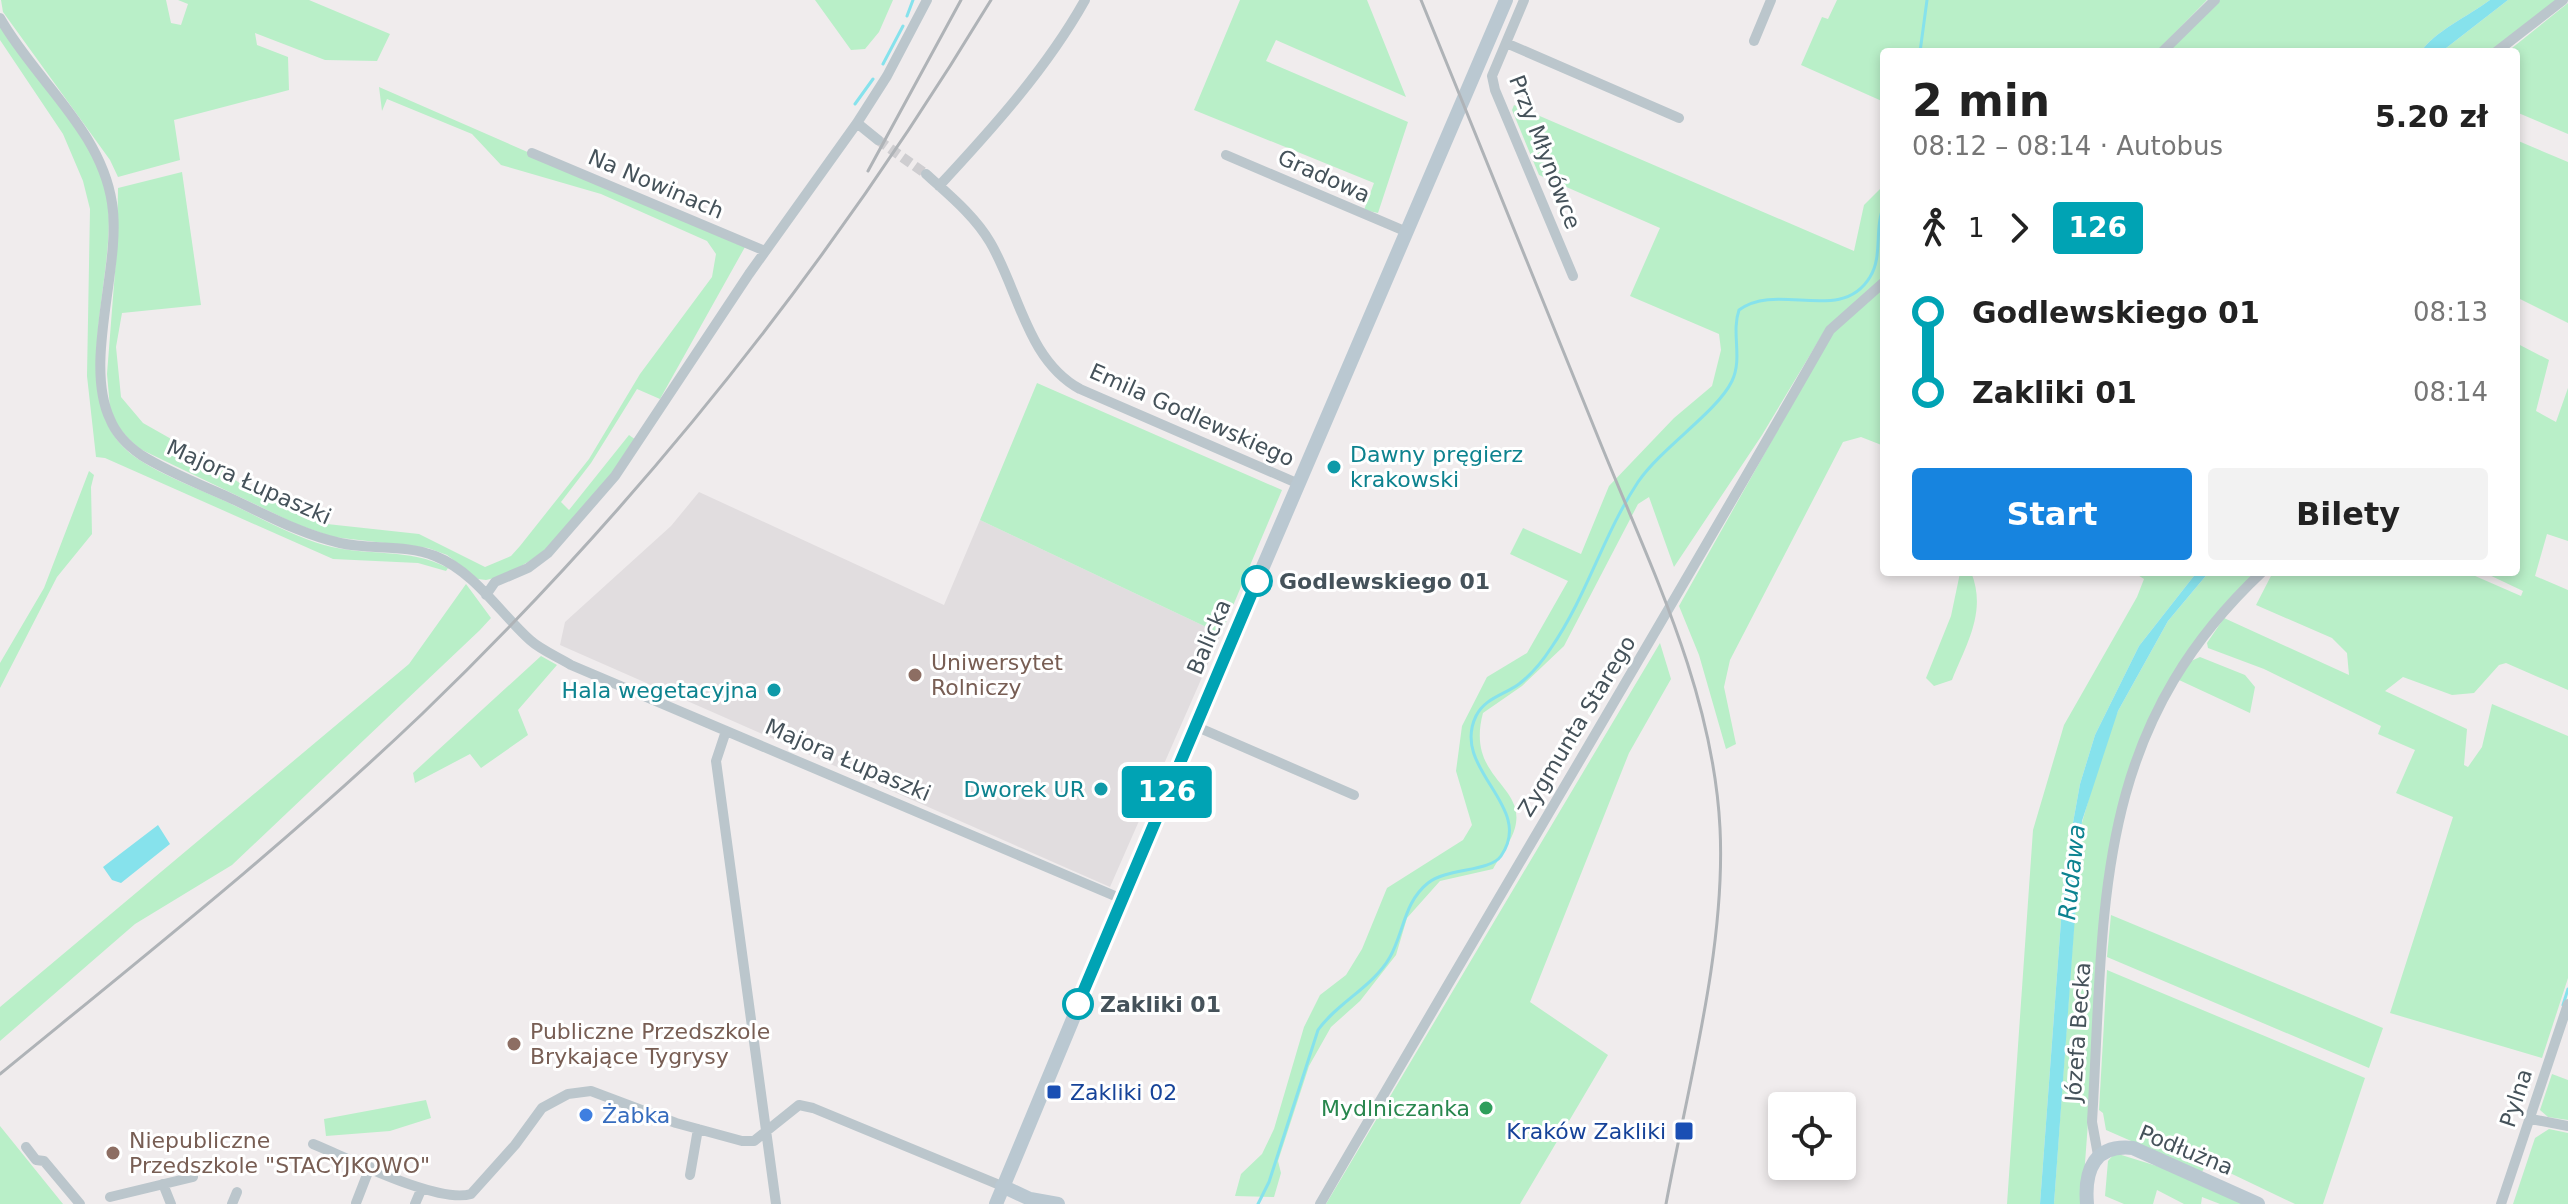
<!DOCTYPE html>
<html lang="pl">
<meta charset="utf-8">
<style>
body{margin:0;font-family:"DejaVu Sans",sans-serif;background:#f2f2f2;color:#222;height:100vh;display:flex;flex-direction:column;font-size:30px;white-space:nowrap}
*{box-sizing:border-box;margin:0}
p{font-size:26px;color:#767676}
.icon{flex:none;width:44px;height:44px;fill:none;stroke:currentColor;stroke-width:2;stroke-linecap:round;stroke-linejoin:round}
.map{position:relative;flex:1;overflow:hidden}
.details{position:absolute;left:1880px;top:48px;width:640px;height:528px;display:flex;flex-direction:column;background:#fff;border-radius:8px;box-shadow:0 4px 12px #0003}
.details>*{flex:none}
.badge{padding:0 16px;border-radius:6px;font-size:28px;line-height:52px}
.buttons{position:absolute;left:1768px;top:1092px;display:grid;gap:16px}
.buttons a{display:grid;place-items:center;width:88px;height:88px;border-radius:8px;background:#fff;box-shadow:0 4px 12px #0003;font-size:40px}
.map>.badge{position:absolute;translate:-50% -50%;box-shadow:0 0 0 4px #fff}
.legs{display:flex;align-items:center;gap:12px;height:88px;padding:0 32px;font-size:26px}
.legs p{margin-inline-start:auto}
.headline{display:flex;align-items:center;justify-content:space-between;height:136px;padding:0 32px}
h1{font-size:44px;font-weight:700;line-height:60px}
.primary-button{display:flex;gap:16px;margin-top:auto;padding:16px 32px}
.primary-button a{flex:1;height:92px;border-radius:8px;background:#1784df;color:#fff;font-size:32px;font-weight:700;line-height:92px;text-align:center}
.primary-button a+a{background:#f2f2f2;color:#222}
ul{padding:0 32px;list-style:none}
li{display:flex;align-items:center;gap:28px;height:80px;font-size:30px}
li i{display:grid;place-items:center;width:12px;height:100%;margin:0 10px;background:currentColor}
li i::after{content:'';width:20px;height:20px;margin:-10px;border:6px solid;border-radius:50%;background:#fff}
li p{margin-inline-start:auto}
li:first-child i{background:linear-gradient(#0000 50%,currentColor 0)}
li:last-child i{background:linear-gradient(currentColor 50%,#0000 0)}
.map>svg:first-child{display:block}
</style>
<div class="map">
<svg width="2568" height="1204" viewBox="0 0 2568 1204">
<rect width="100%" height="100%" fill="#f0eced"/>
<path fill="#e1dddf" d="M699 492 944 605 980 520 1221 634 1110 887 560 645 565 622 671 526Z"/>
<path fill="#b9efc8" d="M1 0H166L171 23 181 25 188 4 178 0H309L390 34 377 61 325 60 255 33 257 45 288 57 289 90 174 120 180 160 118 177 110 160 3 12Z
M815 0H893L879 32 865 49 851 50Z
M1240 0H1367L1406 97 1276 40 1266 61 1408 122 1378 213 1364 210 1374 183 1194 110Z
M1837 0H2207L2156 52H1884V102L1801 65 1822 17 1828 19Z
M2220 0H2490C2470 15 2432 33 2421 52H2166Z
M2508 0H2558L2492 52H2441Z
M2568 3V134L2516 112V52H2507Z
M0 27C33 71 94 135 106 189 123 269 56 405 138 459 164 476 196 488 225 501 257 516 290 535 324 545 366 557 409 547 448 568L446 571 418 563 333 559 105 458 96 457 87 376 90 209 83 181 63 134 0 40Z
M379 87 745 247 660 399 637 389 591 463 561 502 569 510 629 435 636 440C599 495 553 564 486 580L478 579 447 555 428 548 333 537 296 524 140 449 130 440 118 427 110 408 107 374 117 246 118 188 182 172 201 305 122 313 116 347 121 397 143 423 210 461 253 493 327 524 419 534 485 567 511 556 520 546 589 459 640 374 712 277 716 254 707 241 601 194 501 165 472 134 387 99 382 111Z
M1514 105 1854 251 1864 205 1884 185V276L1876 288 1825 330 1762 435 1674 567 1649 497 1638 504 1564 646 1522 686 1483 713C1466 776 1522 784 1516 823 1514 838 1500 856 1493 869L1440 881 1407 918 1396 955 1360 1001 1331 1027 1309 1066 1278 1161 1281 1173 1274 1197 1235 1196 1241 1174 1262 1154 1274 1129 1304 1027 1320 995 1346 975 1362 949 1387 888 1463 840 1472 825 1456 771 1462 726 1487 677 1527 653 1568 581 1510 554 1523 528 1581 554 1609 486 1674 418 1712 386 1721 350 1719 334 1630 296 1660 228 1539 175 1512 110Z
M2516 140 2568 162V323L2516 297Z
M1884 287V446L1861 437 1843 442 1730 660 1724 687 1736 744 1726 749 1699 655 1679 606 1835 328Z
M2516 343 2549 360 2536 411 2556 422 2568 388V541L2547 534 2535 576 2568 590V690L2506 663 2499 665 2474 693 2452 695 2403 677 2385 691 2467 729 2464 765 2468 767 2482 747 2492 704 2568 736V978L2542 1058 2390 1013 2453 817 2396 793 2415 750 2378 734 2381 726 2264 669 2208 648 2207 643 2224 618 2349 675 2347 653 2332 638 2256 605 2273 572H2466L2521 596 2523 591 2483 572H2516Z
M1037 383 1282 490 1221 634 980 520Z
M89 471 94 475 91 487 92 534 57 577 0 688V663L44 588Z
M1971 572C1987 611 1967 643 1952 680L1934 686 1926 678 1951 616 1960 573Z
M2133 572H2197L2139 646 2095 735 2080 784 2065 867 2040 1204H2007L2033 830 2064 725 2137 597 2144 579Z
M2209 572H2257L2192 645 2156 704 2131 765 2116 817 2106 877 2082 1204H2054L2081 826 2106 739 2118 711 2168 621Z
M466 584 491 618 480 630 232 865 135 924 0 1041V1007L409 664Z
M1660 643 1671 679 1629 753 1530 1002 1608 1055 1520 1204H1326Z
M541 656 557 665 518 710 528 735 481 768 470 754 415 783 413 773Z
M2200 657 2245 675 2255 687 2250 713 2179 680 2191 661Z
M2111 915 2383 1028 2369 1068 2107 957Z
M2107 970 2365 1078 2323 1204H2295L2207 1162 2202 1172 2106 1130 2103 1113 2099 1110Z
M2552 1074 2568 1080V1120L2548 1117 2540 1110Z
M426 1100 431 1118 390 1131 326 1136 324 1119Z
M0 1126 63 1204H0Z
M2549 1129 2568 1133V1204H2513L2535 1138Z
M2115 1153 2160 1167 2247 1204H2220L2202 1197 2201 1204H2184L2157 1190 2153 1204H2124L2105 1196 2108 1161Z"/>
<path fill="#86e2ec" d="M2490 0H2508L2441 52H2421C2432 33 2470 15 2490 0Z
M2197 572H2209L2168 621 2118 711 2082 821 2054 1204H2040L2065 867 2080 784 2095 735 2139 646Z
M158 825 170 844 121 883 112 880 103 867Z"/>
<g fill="none" stroke-linecap="round" stroke-linejoin="round">
<path stroke="#86e2ec" stroke-width="3" d="M907 16 913 0
M1920 52 1927 0
M883 64 903 26
M855 104 873 79
M2563 1005 2568 989
M1258 1204 1269 1182 1318 1030C1338 1002 1373 987 1390 957 1404 932 1404 902 1428 883 1446 868 1490 872 1501 856 1536 806 1450 770 1476 716 1485 698 1504 695 1519 684 1532 674 1542 662 1551 648 1587 596 1603 535 1638 482 1662 447 1717 412 1732 381 1743 358 1731 333 1739 310 1778 281 1841 325 1870 277 1883 257 1874 227 1884 206"/>
<path stroke="#cecdd0" stroke-width="10" stroke-dasharray="10 5" stroke-linecap="butt" d="M878 140 926 174"/>
<path stroke="#bbc6cc" stroke-width="10" d="M1524 0 1492 76 1495 90 1573 276
M0 18C35 80 101 130 112 203 122 265 83 361 110 419 116 434 128 446 141 455 168 472 199 484 228 497 265 514 300 534 340 543 371 550 405 544 435 556 475 572 499 612 530 640 541 650 558 657 571 665L1122 899
M1754 41 1771 0
M1506 43 1679 118
M2162 52 2215 0
M2496 52 2563 0
M857 123 878 140
M532 153 765 251
M1226 155 1407 232
M926 174C949 195 974 215 990 242 1019 291 1027 360 1080 389L1299 484
M939 186C992 129 1047 68 1085 0
M486 595 495 582 528 568 548 553 615 476 749 274 857 123 887 76 927 0
M1195 726 1354 795
M726 731 716 761 776 1204
M2531 1119 2568 1126
M313 1144C348 1158 437 1204 471 1194L515 1145 542 1108 568 1094 591 1091 676 1123 742 1141H754L799 1105 813 1108 1002 1186
M26 1147 36 1160 44 1161 80 1204
M2098 1155 2092 1122C2105 906 2091 733 2262 572
M690 1175 698 1129
M163 1184 171 1204
M110 1197 193 1177
M356 1203 370 1167
M232 1204 237 1192
M415 1204 421 1190
M1320 1204C1489 912 1663 623 1830 330L1884 282
M2501 1204 2568 1004"/>
<path stroke="#bac8d1" stroke-width="14" d="M1002 1186 1030 1199 1058 1204
M996 1204 1199 716 1506 0
M2087 1204C2084 1169 2095 1144 2133 1148L2258 1204"/>
<path stroke="#afb3b7" stroke-width="3" d="M1421 0C1481 147 1540 294 1600 442 1650 566 1713 691 1720 828 1726 948 1688 1085 1666 1204
M868 171 961 0
M0 1074C143 957 288 842 422 714 642 502 833 261 991 0"/>
</g>
<g fill="none" stroke-linecap="round" stroke-linejoin="round">
<defs>
<path id="line-1" d="M1078 1004 1257 581"/>
</defs>
<use href="#line-1" stroke="#fff" stroke-width="18"/>
<use href="#line-1" stroke="#00a3b4" stroke-width="12"/>
</g>
<g fill="#0f9aa8" stroke="#fff" stroke-width="3">
<circle cx="1334" cy="467" r="8"/>
<circle cx="774" cy="690" r="8"/>
<circle cx="1101" cy="789" r="8"/>
</g>
<g fill="#fff" stroke="#00a3b4" stroke-width="4">
<circle cx="1257" cy="581" r="14"/>
<circle cx="1078" cy="1004" r="14"/>
</g>
<g fill="#8d6e63" stroke="#fff" stroke-width="3">
<circle cx="915" cy="675" r="8"/>
<circle cx="514" cy="1044" r="8"/>
<circle cx="113" cy="1153" r="8"/>
</g>
<g fill="#1a4fb4" stroke="#fff" stroke-width="3">
<rect x="1046" y="1084" width="16" height="16" rx="4"/>
<rect x="1674" y="1121" width="20" height="20" rx="4"/>
</g>
<circle fill="#2e9e5b" stroke="#fff" stroke-width="3" cx="1486" cy="1108" r="8"/>
<circle fill="#3f7fe0" stroke="#fff" stroke-width="3" cx="586" cy="1115" r="8"/>
<g text-anchor="middle" dominant-baseline="central" stroke-width="6" stroke-linejoin="round" paint-order="stroke">
<g font-size="22" fill="#45525a" stroke="#fff">
<text transform="translate(1545 152) rotate(69)">Przy Młynówce</text>
<text transform="translate(1324 176) rotate(24)">Gradowa</text>
<text transform="translate(656 184) rotate(23)">Na Nowinach</text>
<text transform="translate(1192 415) rotate(24)">Emila Godlewskiego</text>
<text transform="translate(249 482) rotate(24)">Majora Łupaszki</text>
<text transform="translate(1209 637) rotate(-67)">Balicka</text>
<text transform="translate(1577 726) rotate(-59)">Zygmunta Starego</text>
<text transform="translate(848 760) rotate(23)">Majora Łupaszki</text>
<text transform="translate(2078 1032) rotate(-86)">Józefa Becka</text>
<text transform="translate(2516 1098) rotate(-72)">Pylna</text>
<text transform="translate(2186 1150) rotate(22)">Podłużna</text>
</g>
<g font-size="22" fill="#0d838f" stroke="#fff" text-anchor="end">
<text x="1350" y="454" text-anchor="start">Dawny pręgierz<tspan x="1350" dy="25">krakowski</tspan></text>
<text x="758" y="690">Hala wegetacyjna</text>
<text x="1085" y="789">Dworek UR</text>
</g>
<g font-size="22" font-weight="bold" fill="#45525a" stroke="#fff" text-anchor="start">
<text x="1279" y="581">Godlewskiego 01</text>
<text x="1100" y="1004">Zakliki 01</text>
</g>
<g font-size="22" fill="#785e54" stroke="#fff" text-anchor="start">
<text x="931" y="662">Uniwersytet<tspan x="931" dy="25">Rolniczy</tspan></text>
<text x="530" y="1031">Publiczne Przedszkole<tspan x="530" dy="25">Brykające Tygrysy</tspan></text>
<text x="129" y="1140">Niepubliczne<tspan x="129" dy="25">Przedszkole "STACYJKOWO"</tspan></text>
</g>
<g font-size="22" fill="#164399" stroke="#fff" text-anchor="start">
<text x="1070" y="1092">Zakliki 02</text>
<text x="1666" y="1131" text-anchor="end">Kraków Zakliki</text>
</g>
<g font-size="22" fill="#27864d" stroke="#fff" text-anchor="end">
<text x="1470" y="1108">Mydlniczanka</text>
</g>
<g font-size="22" fill="#366cbe" stroke="#fff" text-anchor="start">
<text x="602" y="1115">Żabka</text>
</g>
<g font-size="24" font-style="italic" fill="#0c8390" stroke="#fff">
<text transform="translate(2072 872) rotate(-84)">Rudawa</text>
</g>
</g>
</svg>
<div class="buttons">
<a><svg class="icon" aria-label="locate" viewBox="0 0 24 24"><circle cx="12" cy="12" r="6"/><path d="M12 2v4M12 18v4M2 12h4M18 12h4"/></svg></a>
</div>
<b class="badge" style="left:1167px;top:792px;background:#00a3b4;color:#fff">126</b>
<section class="details">
<div class="headline"><div><h1>2 min</h1><p>08:12 – 08:14 · Autobus</p></div><b>5.20 zł</b></div>
<div class="legs"><svg class="icon" aria-label="walk" viewBox="0 0 24 24"><circle cx="13" cy="4" r="2"/><path d="M13 8l-2 6 4 7M11 14l-3 7M7 12l3-4h3l4 4"/></svg>1<svg class="icon" aria-label="forward" viewBox="0 0 24 24"><path d="M9 5l7 7-7 7"/></svg><b class="badge" style="background:#00a3b4;color:#fff">126</b></div>
<ul>
<li><i style="color:#00a3b4"></i><b>Godlewskiego 01</b><p>08:13</p></li>
<li><i style="color:#00a3b4"></i><b>Zakliki 01</b><p>08:14</p></li>
</ul>
<div class="primary-button"><a>Start</a><a>Bilety</a></div>
</section>
</div>
